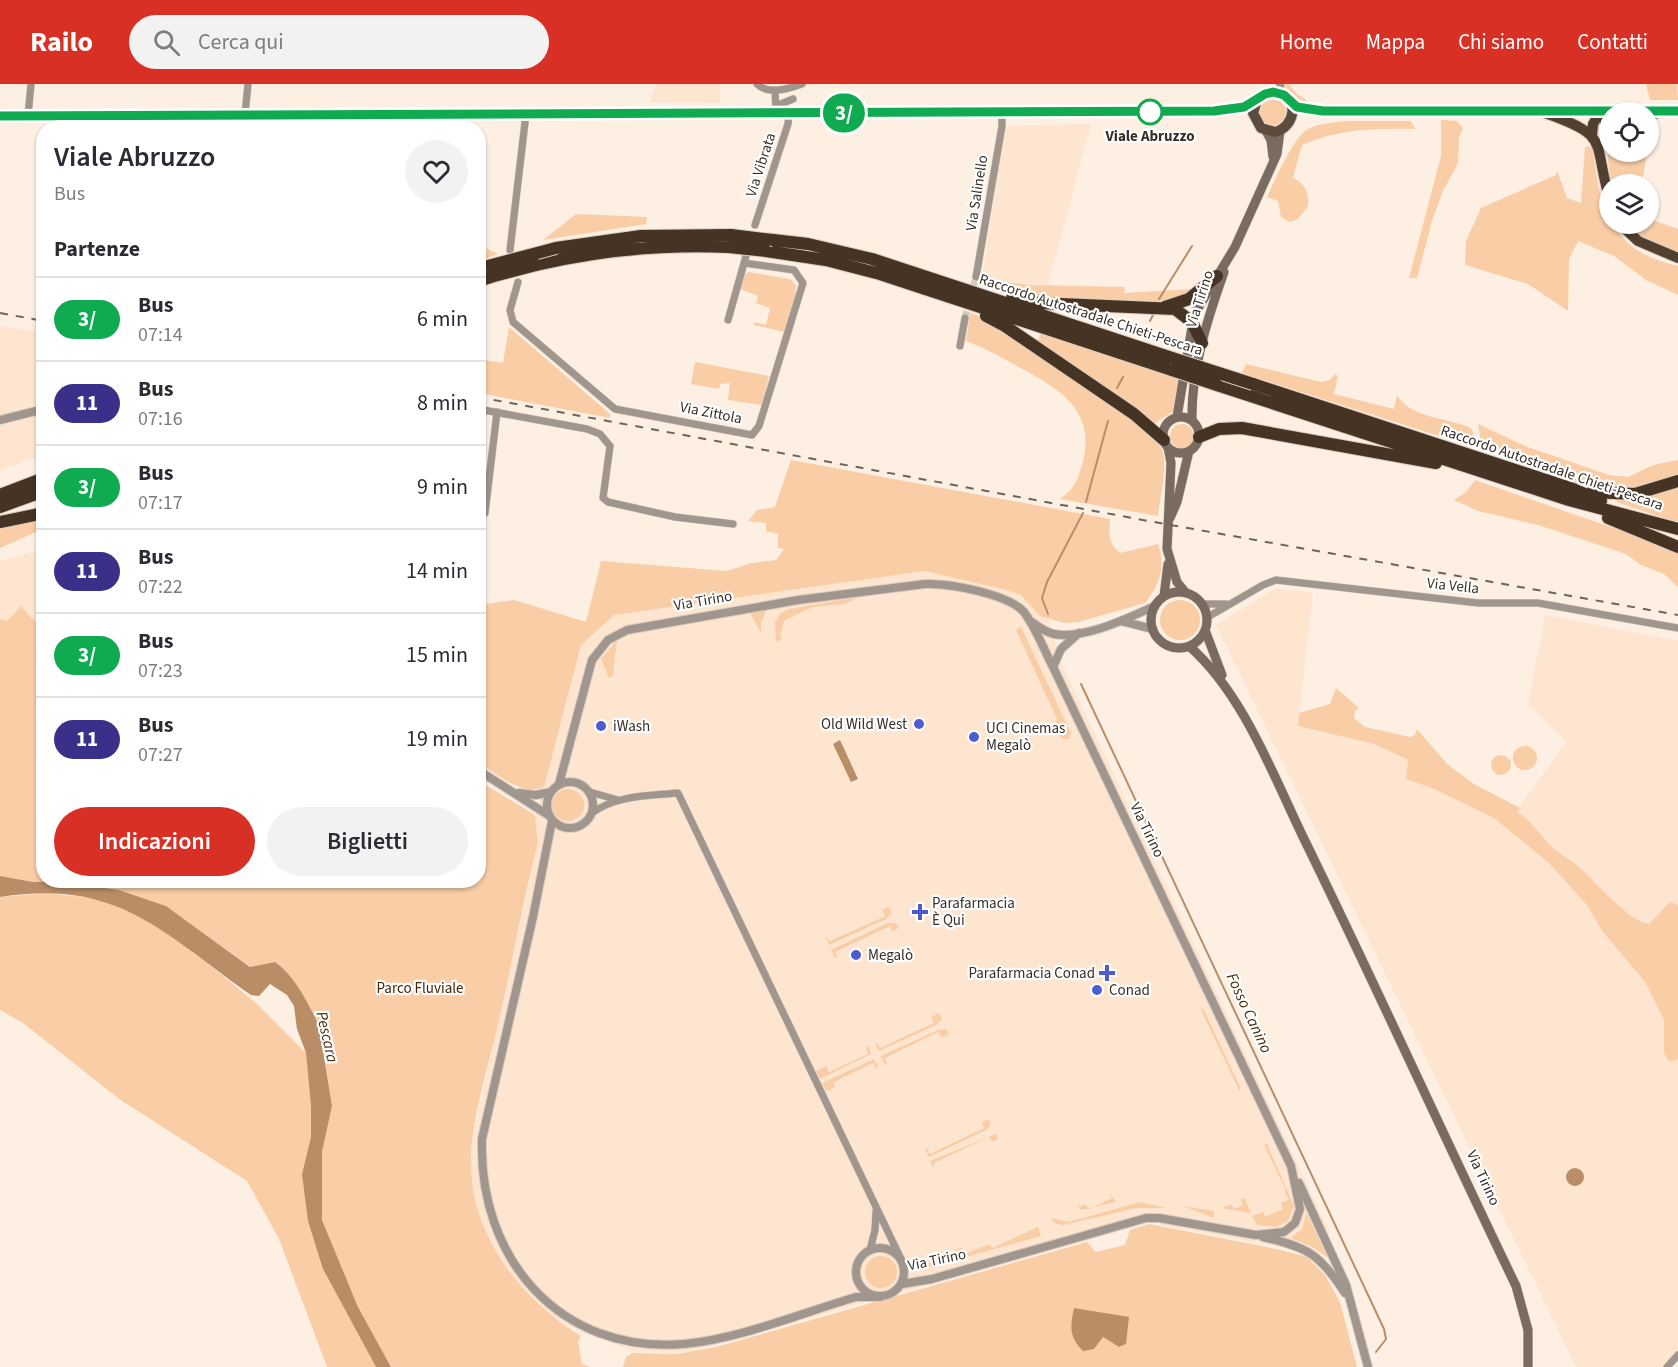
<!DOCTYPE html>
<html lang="it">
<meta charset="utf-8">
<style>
body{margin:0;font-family:"Source Sans 3",sans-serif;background:#f2f2f3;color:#2b2b33;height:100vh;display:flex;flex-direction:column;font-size:22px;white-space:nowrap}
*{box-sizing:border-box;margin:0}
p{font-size:20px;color:#7c7c81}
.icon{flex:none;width:33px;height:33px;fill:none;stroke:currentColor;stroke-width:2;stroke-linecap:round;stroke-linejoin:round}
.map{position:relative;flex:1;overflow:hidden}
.details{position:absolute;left:36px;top:36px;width:450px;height:768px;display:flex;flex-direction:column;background:#fff;border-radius:24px;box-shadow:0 2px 4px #0004}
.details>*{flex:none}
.badge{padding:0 12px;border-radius:20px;font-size:21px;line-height:39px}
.controls{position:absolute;left:1599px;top:18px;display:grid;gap:12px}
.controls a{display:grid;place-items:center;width:60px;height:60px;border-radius:50%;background:#fff;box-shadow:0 2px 4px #0004;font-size:30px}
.map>.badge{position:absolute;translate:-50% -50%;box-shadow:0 0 0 3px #fff}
h2{padding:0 18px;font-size:22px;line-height:54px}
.round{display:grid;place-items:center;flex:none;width:63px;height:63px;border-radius:32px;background:#f2f2f3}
.summary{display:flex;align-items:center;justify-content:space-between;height:102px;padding:0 18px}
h1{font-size:28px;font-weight:600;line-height:45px}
.action{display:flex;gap:12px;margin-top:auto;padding:12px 18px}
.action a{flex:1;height:69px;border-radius:36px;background:#d93025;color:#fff;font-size:24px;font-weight:600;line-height:69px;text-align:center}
.action a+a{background:#f2f2f3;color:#2b2b33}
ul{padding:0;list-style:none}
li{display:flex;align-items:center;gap:18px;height:84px;padding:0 18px;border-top:2px solid #e1e1e2}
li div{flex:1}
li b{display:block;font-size:22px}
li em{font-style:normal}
li .badge{min-width:66px;font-weight:700;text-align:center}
header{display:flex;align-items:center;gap:36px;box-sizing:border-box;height:84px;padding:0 30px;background:#d93025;color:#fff}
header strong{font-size:28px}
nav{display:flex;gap:33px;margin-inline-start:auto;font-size:21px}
.search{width:420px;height:54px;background:#f2f2f3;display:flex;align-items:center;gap:15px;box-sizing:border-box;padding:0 21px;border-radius:33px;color:#7c7c81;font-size:22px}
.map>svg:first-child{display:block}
</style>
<header>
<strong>Railo</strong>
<div class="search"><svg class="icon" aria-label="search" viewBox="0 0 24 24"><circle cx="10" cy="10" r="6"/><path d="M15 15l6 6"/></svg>Cerca qui</div>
<nav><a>Home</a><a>Mappa</a><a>Chi siamo</a><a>Contatti</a></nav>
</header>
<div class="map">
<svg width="1678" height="1283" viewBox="0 0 1678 1283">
<rect width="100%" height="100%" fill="#feefe3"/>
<path fill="#fde5d0" d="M656 0H720V19L650 18Z
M1091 40 1048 201 982 195 1005 42Z
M0 242 44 249 43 371 0 386Z
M43 465V543L36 539 21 522 7 537 0 535V477Z
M925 487 1040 505 1060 576 1330 1149 1282 1163 1149 1139 688 1268 634 1267 583 1249 524 1217 491 1167 469 1107 472 1057 538 759 535 734 581 561 614 531Z
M1276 504 1313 509 1298 642 1374 660 1516 728 1566 658 1528 621 1545 531 1678 557V1269L1665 1283H1576L1216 541Z"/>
<path fill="#f9cda6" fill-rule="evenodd" d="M1285 0H1289L1297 10 1314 21C1299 19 1289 16 1285 0Z
M1646 0H1677L1678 16H1650Z
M1260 28a13 13 0 1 1 26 0a13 13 0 1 1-26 0Z
M1441 36 1457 37 1463 44 1459 53 1458 79 1443 107 1432 137 1417 194H1409L1441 72Z
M1346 37H1411L1415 45C1375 44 1338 45 1302 61L1293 94C1305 99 1309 109 1308 122L1298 135 1290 138 1281 133 1278 117 1267 113C1274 98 1292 57 1305 47 1316 39 1333 39 1346 37Z
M1609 61 1610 68H1648L1649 61 1653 67 1647 68 1642 100H1611L1607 67Z
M1592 62 1598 101 1610 140H1613C1628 166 1650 175 1678 182V211L1646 196 1614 172 1578 157 1569 175 1568 227 1528 200 1465 181 1466 157 1481 124 1556 91 1557 86 1567 114 1581 119 1585 63Z
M576 130 647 133 646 140 543 156Z
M1649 135 1678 145V168L1645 156 1627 140H1648Z
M479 161 498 170 479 177Z
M749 188 790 195 796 201 795 215 784 248 754 241V238L766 241 770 224 756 219 758 212 740 205 745 190Z
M979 195 1033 201 1125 203 1124 209 1192 205 1174 216 1162 218 1041 215 1019 212 981 201 978 200Z
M970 229 982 233C1012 253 1156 340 1163 368 1167 387 1160 413 1158 432L1060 415C1075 405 1078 395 1083 377 1095 330 1064 308 1028 288 1007 277 988 265 966 257Z
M509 243 610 330V334L479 309V275L503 279Z
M1041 249 1179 293 1174 327 1155 339 1037 258Z
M695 278 769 292 762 321 728 316 730 299 720 300 719 305 691 300Z
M1246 280 1321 298 1330 296 1335 290 1338 292 1334 310 1394 325 1397 311C1411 335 1447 333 1471 344L1475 353 1473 363 1242 289Z
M1478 340 1525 362 1609 391 1628 393 1653 381 1678 376V392C1660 399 1639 409 1620 407 1572 404 1527 377 1482 363Z
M1170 352a12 12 0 1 1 24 0a12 12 0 1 1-24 0Z
M791 376 1110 435C1109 450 1108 459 1120 469L1158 460C1166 483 1160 500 1145 519L1079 538 1064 539 1040 532 1021 511 1007 506 925 487 614 531 581 561 544 703C522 713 497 690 479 679L478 521 514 516 586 538 601 477 727 487 752 479 776 476 784 465 778 464V450L766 447V439L748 437 757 426 775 423Z
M1475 396 1648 456 1678 470V503L1664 490 1641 481 1626 470 1538 441 1478 427 1454 416 1466 408Z
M1678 401V439L1619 419 1612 414Z
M43 433V445L0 464V443Z
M859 513 845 520 813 523 785 536 780 550 782 555 776 558 775 538 781 529 789 525Z
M1160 536a20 20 0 1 1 40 0a20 20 0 1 1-40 0Z
M21 522 36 539 43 543 44 796 50 797 33 798 0 792V535L7 537Z
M767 525 761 538V549L749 527Z
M1021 543 1071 649 1069 655H1063C1056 650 1053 642 1057 635L1016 546Z
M617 556 613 591 609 594 601 575Z
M1336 604 1359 624 1355 627 1354 634 1365 643 1410 653 1415 651 1417 645 1447 680 1474 700 1520 724 1517 728C1531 736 1539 750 1550 761 1558 769 1568 774 1577 781 1593 795 1629 838 1649 840L1670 818 1678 821V975L1669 978 1664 969V936L1646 899 1603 848 1587 821 1548 778 1494 734 1432 704 1406 695 1408 676 1374 660 1298 642 1299 629 1330 620Z
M1513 674a12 12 0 1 1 24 0a12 12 0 1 1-24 0Z
M1491 681a10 10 0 1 1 20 0a10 10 0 1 1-20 0Z
M479 697 535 731 538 759C523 816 513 875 500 932 491 973 477 1015 472 1057 462 1140 514 1211 581 1252L578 1258 582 1280 591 1283H391L358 1223 322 1136V1068L332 1022 322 961 326 956C313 930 299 895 275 878L251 883 166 822 119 806 56 797 478 796Z
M552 721a16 16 0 1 1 32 0a16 16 0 1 1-32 0Z
M46 809 102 815 137 830 177 856 222 891 257 920 306 969 311 1023V1053L302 1090 323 1185 376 1283H327L279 1155 247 1097 119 1015 23 939 0 926V813Z
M889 823 892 829 886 835 829 861 825 853 830 857 877 836 885 832 882 826Z
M888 839H896L899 844 892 847 890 842 886 844 835 868 837 873 835 874 831 866Z
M1203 924 1241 1005 1239 1006 1201 926Z
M939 929 942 935 936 941 879 967 875 960 877 959 880 964 934 939 931 933Z
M946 945 949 950 942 954 938 948 885 974 887 980 885 981 881 972 938 946Z
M868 962 871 970 820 995 816 987 826 982 829 988 868 970 866 963Z
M874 975 878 984 876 985 873 979 834 998 835 1003 826 1007 822 999Z
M989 1035 991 1041 986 1046 929 1073 925 1065 927 1064 930 1070 984 1044 982 1038Z
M996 1050 998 1055 992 1058 989 1053 934 1079V1085L930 1077Z
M1267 1060 1294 1122 1288 1137 1276 1143 1257 1141 1252 1132 1263 1128 1265 1133 1283 1125 1281 1119 1289 1115 1285 1109V1104L1264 1061Z
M1109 1108 1116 1118 1080 1126 1078 1123 1086 1120 1088 1125 1091 1124 1112 1114Z
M1244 1114 1251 1129 1222 1124 1231 1120 1234 1125 1243 1121 1241 1115Z
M1141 1118 1165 1124H1137L1063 1141 1054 1139 1051 1134 1068 1138Z
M1183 1122 1214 1127V1134Z
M1306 1130 1308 1132 1328 1174 1312 1163 1291 1154 1302 1145Z
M1149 1140 1277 1165 1307 1173 1325 1191 1340 1218 1357 1283H623L626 1273 633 1269 677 1270 716 1263 1087 1158 1096 1168 1125 1161 1130 1146ZM1075 1224 1126 1260 1119 1263 1103 1253 1094 1265Z
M1038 1143 1041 1152 926 1184 919 1185 917 1181 921 1183 962 1163 965 1170 989 1160 992 1164Z
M865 1188a16 16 0 1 1 32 0a16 16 0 1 1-32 0Z"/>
<path fill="#b98e67" d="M840 656 858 695 851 698 833 660Z
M0 792 33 798 56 797 119 806 166 822 250 883 275 878C299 895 313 930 326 956L322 961 332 1022 322 1068V1136L358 1223 391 1283H376L323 1185 308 1137 302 1090 311 1053V1023L306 969 297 945 294 922 287 911 270 900 259 912 251 911C163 849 118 794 0 813Z
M1566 1093a9 9 0 1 1 18 0a9 9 0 1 1-18 0Z
M1074 1224 1129 1233 1126 1260 1119 1263 1103 1253 1094 1265 1083 1267C1069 1253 1070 1243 1074 1224Z"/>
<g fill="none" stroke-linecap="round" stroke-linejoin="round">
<path stroke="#b98e67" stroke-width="2" d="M1159 215 1192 162
M1150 237 1155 227
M1117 304 1123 293
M1086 418 1108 337
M1048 530 1042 514 1047 498 1083 429
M1081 600 1384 1245 1386 1255 1376 1268"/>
<path stroke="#d6c9bd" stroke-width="7" stroke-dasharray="7 3.5" stroke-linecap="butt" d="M965 234 976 193"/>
<defs>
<path id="minor" d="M757 0C768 11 788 5 802 0
M775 6 776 29
M776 22 793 15
M245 31 248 0
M28 32 31 0
M755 141 788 40 789 29
M510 166 526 30
M976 193 1002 42V28
M518 198 510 226 513 238 615 325 752 351 759 342 803 199 794 186 744 179
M728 236 746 172
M960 262 965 234
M478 325 587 345 600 350 610 362 603 414 608 418 675 433 733 440
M485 429 497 328
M1201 520H1226
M1206 534 1263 501 1276 496 1478 519H1538L1678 544
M590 708 618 716
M592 729C616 711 649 712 678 709L901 1175
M870 1166 875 1146 876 1127
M1667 1283 1678 1271"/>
<path id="tertiary" d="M1280 9V0
M0 336 44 325
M1029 536C1036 541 1044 548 1054 550 1083 556 1128 534 1155 522
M1121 537 1153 545
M1053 583 1061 565 1079 549
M478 686 548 731
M547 721a23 23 0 1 1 46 0a23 23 0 1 1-46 0Z
M559 700 592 576 608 556 627 546 798 516 925 500C949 499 1008 510 1024 528 1036 544 1044 566 1053 583L1291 1082 1300 1125 1295 1139 1284 1148 1256 1151 1159 1134H1146L932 1195 902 1200
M519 709 536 711 551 708
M552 737 533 833 482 1055C478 1174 559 1270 684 1260 740 1255 801 1229 856 1213H880
M1299 1099 1346 1201 1368 1283
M1263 1153C1307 1163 1320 1170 1345 1209
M856 1188a24 24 0 1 1 48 0a24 24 0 1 1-48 0Z"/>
<path id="secondary" d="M1266 47 1271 56 1273 73
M1177 333 1194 231 1235 163 1277 70 1280 47
M1163 351a18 18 0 1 1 36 0a18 18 0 1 1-36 0Z
M1192 336C1191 286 1207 236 1224 188
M1168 363 1171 379 1167 465 1177 498 1186 509
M1170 434 1177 418 1189 367
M1151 536a28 28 0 1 1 56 0a28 28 0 1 1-56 0Z
M1164 512 1168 480
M1205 546 1222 591
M1189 562C1244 610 1274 694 1306 759 1378 906 1445 1055 1516 1202L1528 1246V1283"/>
<path id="primary" d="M1292 21 1323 27H1678
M0 32 1214 27C1225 27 1237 26 1247 22 1257 18 1264 6 1276 8 1300 12 1296 43 1275 48L1261 44 1253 29 1257 16"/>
<path id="trunk" d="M1542 28C1612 52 1592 55 1610 117
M1648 32 1663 27
M1592 51 1593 40 1600 28 1606 39V57
M1620 140 1638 157 1678 174"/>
<path id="motorway" d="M773 156 808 160 872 175 1172 274
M556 164 641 152 731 151
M766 167 826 176 880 190 1172 286
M536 181C600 166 664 160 729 163
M478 197 494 192
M1012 214 1039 219 1175 225 1192 238 1202 259
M1165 223 1189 215 1217 192
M986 232 1005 242 1134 330 1164 356
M1253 300 1573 405 1601 417
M1217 301 1569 416 1678 445
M1199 353 1219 345 1242 344 1436 379
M1592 408 1635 410 1678 397
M0 411 44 394
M0 423 44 407
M1608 434 1678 463
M0 438 44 429"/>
</defs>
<use href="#minor" stroke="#daccc1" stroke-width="8"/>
<use href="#tertiary" stroke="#daccc1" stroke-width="10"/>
<use href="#secondary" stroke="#daccc1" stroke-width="10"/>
<use href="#primary" stroke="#daccc1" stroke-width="12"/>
<use href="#trunk" stroke="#daccc1" stroke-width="12"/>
<use href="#motorway" stroke="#daccc1" stroke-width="14"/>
<use href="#minor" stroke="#a0968e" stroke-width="7"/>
<use href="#tertiary" stroke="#a0968e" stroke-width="8"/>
<use href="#secondary" stroke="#796b5f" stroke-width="9"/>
<use href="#primary" stroke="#5d4c3e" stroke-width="10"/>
<use href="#trunk" stroke="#514030" stroke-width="10"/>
<use href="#motorway" stroke="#453323" stroke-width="12"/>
<path stroke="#6e635a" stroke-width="2" stroke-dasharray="8 8" stroke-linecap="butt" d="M0 229 44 237
M478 313 1154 438 1678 531"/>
<defs>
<path id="motorway-bridge" d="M731 151 773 156
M729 163 766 167
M488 182 556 164
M494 192 536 181
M1172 274 1253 300
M1172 286 1217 301"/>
</defs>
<use href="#motorway-bridge" stroke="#daccc1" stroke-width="14" stroke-linecap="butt"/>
<use href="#motorway-bridge" stroke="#453323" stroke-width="12"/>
</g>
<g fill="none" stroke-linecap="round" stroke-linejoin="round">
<defs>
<path id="line" d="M0 32 1214 27 1244 23 1265 10 1273 8 1284 11 1297 23 1323 27H1678"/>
</defs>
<use href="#line" stroke="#fff" stroke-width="14"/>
<use href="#line" stroke="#10ab51" stroke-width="9"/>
</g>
<circle fill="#fff" stroke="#10ab51" stroke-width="3" cx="1150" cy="28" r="12"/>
<g fill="#4d5cd1" stroke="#fff" stroke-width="2">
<circle cx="919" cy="640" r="6"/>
<circle cx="601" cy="642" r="6"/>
<circle cx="974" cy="653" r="6"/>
<path d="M917 819h6v6h6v6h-6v6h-6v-6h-6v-6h6z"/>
<circle cx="856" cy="871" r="6"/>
<path d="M1104 880h6v6h6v6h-6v6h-6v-6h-6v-6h6z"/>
<circle cx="1097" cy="906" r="6"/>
</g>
<g text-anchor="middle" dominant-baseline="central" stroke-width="4.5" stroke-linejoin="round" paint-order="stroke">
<g font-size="15" font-weight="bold" fill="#382f27" stroke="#fff">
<text x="1150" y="52">Viale Abruzzo</text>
</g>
<g font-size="15" fill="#382f27" stroke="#fff">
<text transform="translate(761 81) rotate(-72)">Via Vibrata</text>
<text transform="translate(977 109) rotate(-81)">Via Salinello</text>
<text transform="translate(1200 215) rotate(-72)">Via Tirino</text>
<text transform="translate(1091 231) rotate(18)">Raccordo Autostradale Chieti-Pescara</text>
<text transform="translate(711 329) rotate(11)">Via Zittola</text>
<text transform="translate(1552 384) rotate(19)">Raccordo Autostradale Chieti-Pescara</text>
<text transform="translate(1453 502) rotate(6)">Via Vella</text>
<text transform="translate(703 517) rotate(-10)">Via Tirino</text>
<text transform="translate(1147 746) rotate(64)">Via Tirino</text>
<text transform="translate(1483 1094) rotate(65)">Via Tirino</text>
<text transform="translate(937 1176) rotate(-12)">Via Tirino</text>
</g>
<g font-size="15" fill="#382f27" stroke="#fff" text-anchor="start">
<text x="907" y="640" text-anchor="end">Old Wild West</text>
<text x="613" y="642">iWash</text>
<text x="986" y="644">UCI Cinemas<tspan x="986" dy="17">Megalò</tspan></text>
<text x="932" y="819">Parafarmacia<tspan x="932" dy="17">È Qui</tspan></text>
<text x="868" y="871">Megalò</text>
<text x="1095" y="889" text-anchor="end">Parafarmacia Conad</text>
<text x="1109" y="906">Conad</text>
</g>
<g font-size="15" fill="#432504" stroke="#fff">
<text x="420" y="904">Parco Fluviale</text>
</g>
<g font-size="16" font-style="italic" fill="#4a2c0c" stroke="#fff">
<text transform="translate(1249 929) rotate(65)">Fosso Canino</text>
<text transform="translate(327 953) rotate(77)">Pescara</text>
</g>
</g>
</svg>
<div class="controls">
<a><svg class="icon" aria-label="locate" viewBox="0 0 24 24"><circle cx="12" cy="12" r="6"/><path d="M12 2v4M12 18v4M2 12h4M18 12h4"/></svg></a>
<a><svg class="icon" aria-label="layers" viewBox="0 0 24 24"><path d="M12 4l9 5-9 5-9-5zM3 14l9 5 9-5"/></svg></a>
</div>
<b class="badge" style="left:844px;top:29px;background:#10ab51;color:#fff">3/</b>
<section class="details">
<div class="summary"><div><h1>Viale Abruzzo</h1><p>Bus</p></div><a class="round"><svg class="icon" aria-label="heart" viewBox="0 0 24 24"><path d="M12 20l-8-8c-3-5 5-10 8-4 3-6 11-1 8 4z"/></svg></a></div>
<h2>Partenze</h2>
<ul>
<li><span class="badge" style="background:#10ab51;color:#fff">3/</span><div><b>Bus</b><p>07:14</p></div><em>6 min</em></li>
<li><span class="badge" style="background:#3a3089;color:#fff">11</span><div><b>Bus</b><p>07:16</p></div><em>8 min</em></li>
<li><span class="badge" style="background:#10ab51;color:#fff">3/</span><div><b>Bus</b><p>07:17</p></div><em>9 min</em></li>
<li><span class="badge" style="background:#3a3089;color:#fff">11</span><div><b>Bus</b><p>07:22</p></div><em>14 min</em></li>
<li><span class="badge" style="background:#10ab51;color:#fff">3/</span><div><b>Bus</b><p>07:23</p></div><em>15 min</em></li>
<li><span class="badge" style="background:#3a3089;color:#fff">11</span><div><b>Bus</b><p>07:27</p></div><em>19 min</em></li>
</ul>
<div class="action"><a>Indicazioni</a><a>Biglietti</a></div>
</section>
</div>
